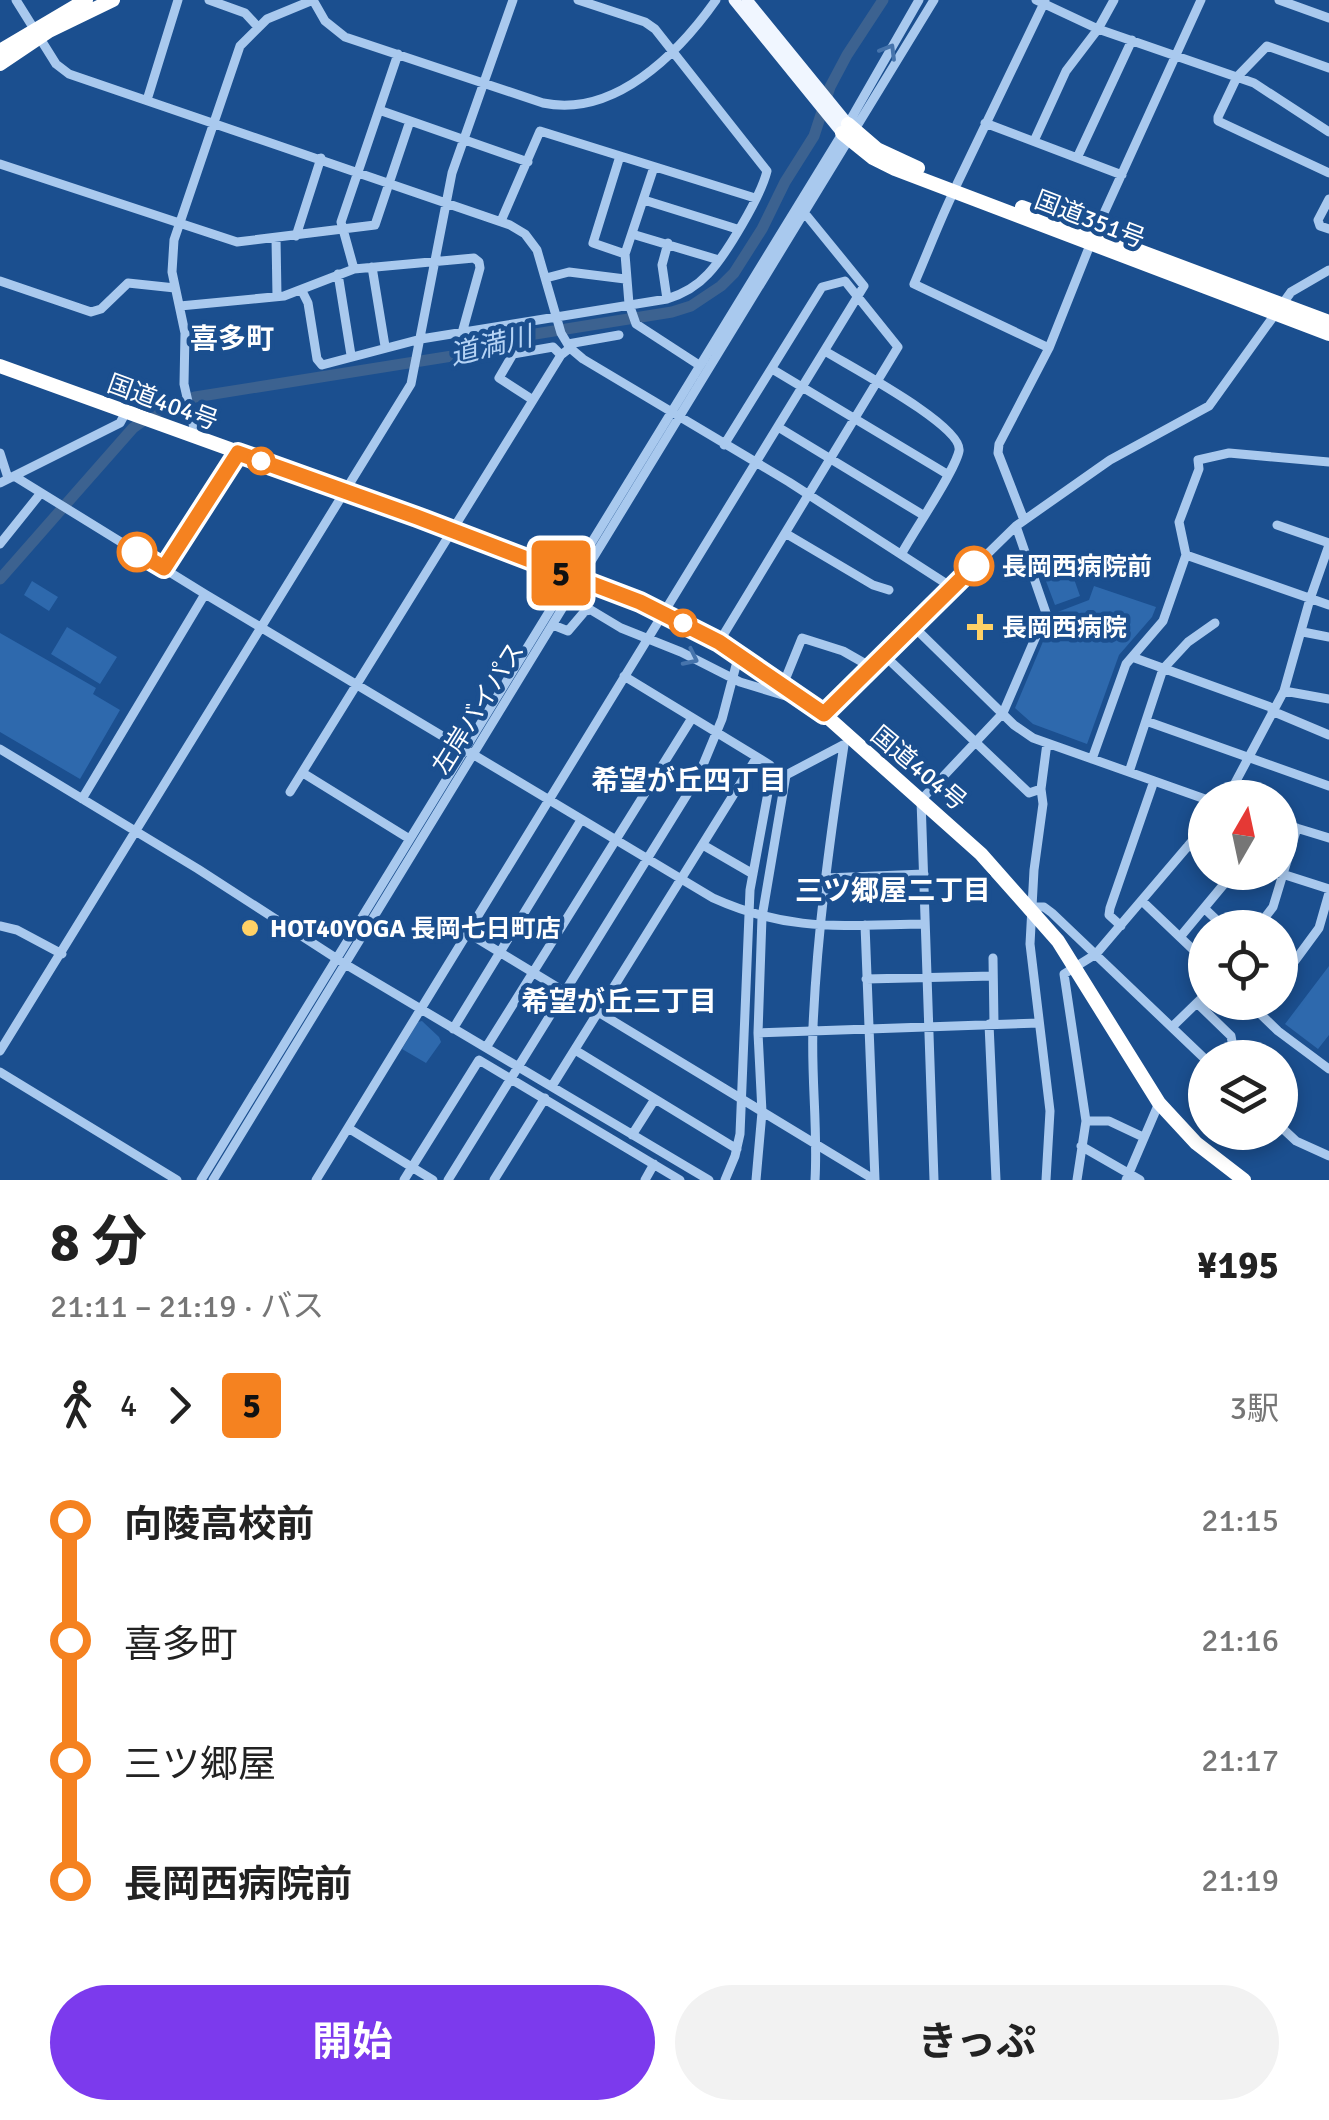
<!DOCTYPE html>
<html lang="ja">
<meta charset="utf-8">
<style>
body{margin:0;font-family:Signika,"Noto Sans JP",sans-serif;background:#f2f2f2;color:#222;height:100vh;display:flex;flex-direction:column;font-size:38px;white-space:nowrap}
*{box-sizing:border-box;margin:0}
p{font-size:32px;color:#767676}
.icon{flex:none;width:55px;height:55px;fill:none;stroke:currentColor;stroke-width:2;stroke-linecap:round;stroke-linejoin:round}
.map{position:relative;height:1180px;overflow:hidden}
.side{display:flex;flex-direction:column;background:#fff;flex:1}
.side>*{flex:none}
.badge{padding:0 20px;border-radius:8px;font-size:35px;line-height:65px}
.needle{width:65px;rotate:9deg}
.buttons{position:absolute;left:1188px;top:780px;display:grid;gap:20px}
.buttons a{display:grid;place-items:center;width:110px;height:110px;border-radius:50%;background:#fff;box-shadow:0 5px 15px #0003;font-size:50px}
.map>.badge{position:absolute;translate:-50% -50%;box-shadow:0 0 0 5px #fff}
.legs{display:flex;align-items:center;gap:15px;height:110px;padding:0 50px;font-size:32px}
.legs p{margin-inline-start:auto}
.overview{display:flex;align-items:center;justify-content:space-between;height:170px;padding:0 50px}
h1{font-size:55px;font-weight:700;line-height:75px}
.cta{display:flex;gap:20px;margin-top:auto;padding:20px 50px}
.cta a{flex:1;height:115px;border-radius:60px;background:#7c3aed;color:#fff;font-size:40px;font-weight:700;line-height:115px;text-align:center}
.cta a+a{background:#f2f2f2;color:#222}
ul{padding:0 50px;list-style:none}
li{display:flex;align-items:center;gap:35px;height:120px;font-size:38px}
li i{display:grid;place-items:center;width:15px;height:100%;margin:0 12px;background:currentColor}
li i::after{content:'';width:25px;height:25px;margin:-12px;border:8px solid;border-radius:50%;background:#fff}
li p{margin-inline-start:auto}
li:first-child i{background:linear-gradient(#0000 50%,currentColor 0)}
li:last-child i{background:linear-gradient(currentColor 50%,#0000 0)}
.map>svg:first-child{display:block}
</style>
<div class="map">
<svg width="1329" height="1180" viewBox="0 0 1329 1180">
<rect width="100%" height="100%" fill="#1b4f8f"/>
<path fill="#2e69ad" d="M1067 559 1080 596 1055 605 1041 568Z
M32 581 58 597 49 611 24 595Z
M1094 586 1156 607 1152 617 1119 655 1087 744 1033 724 1015 708 1055 613 1089 600Z
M67 627 117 657 100 684 51 654Z
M0 633 96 688 93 694 120 710 80 779 0 732Z
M1329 966V1035L1318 1049 1285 1024Z
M422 1021 439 1037 441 1042 426 1063 402 1049 418 1022Z"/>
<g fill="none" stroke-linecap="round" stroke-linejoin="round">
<path stroke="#3c6290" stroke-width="11" d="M0 579 133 428 157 411 195 397 496 349 504 339 672 312 691 306 721 286 734 273 762 229 785 182 814 136 830 87 847 55 883 0"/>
<path stroke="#a9c9ee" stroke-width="9" d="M16 0 56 64 69 74 510 225 525 234 537 250 561 333 570 348 583 359 789 482 953 588
M209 0 245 13 257 26
M313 0 325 21 345 37 543 103C614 118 678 54 716 0
M1036 0 1098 29 1254 83 1329 132
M1279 0 1329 18
M1329 68 1267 46 1237 77 1218 117V121L1329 173
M147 100 178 0
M379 110 528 162
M985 123 1122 175
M1034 141 1066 71 1098 29 1114 0
M620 156 593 243 625 254 629 304 636 324 699 365
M1077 158 1132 40
M0 164 237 242 375 225 410 121
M957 184 1045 1
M954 191C939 222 928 252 914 284L1049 348
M1329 199 1318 220 1320 226 1329 229
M644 200 737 229
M501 221 540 131 755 198
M632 234 719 260
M296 236 321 158
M276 238 277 296
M625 254 654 167
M372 267 385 346
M354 269 341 222 398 54
M338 274 351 355
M546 278 569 272 625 279
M0 281 91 312 101 309 128 283 175 288
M302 291 308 303 317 359 322 365 421 339 667 299C683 294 697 286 708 274 726 255 761 196 767 171L655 29 645 22 578 0
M667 299 662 265 668 243
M180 306 284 296 354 269 474 258 479 262 480 268 462 333
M568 344 619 335
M825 351C847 365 964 426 959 451 955 471 914 531 902 553
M772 369 947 474
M533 400 499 378 513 354 553 347 561 355
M778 427 923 515
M193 436 194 428 184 384 185 333 172 272 174 240 240 46 267 19 313 0
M0 453 8 478
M14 476 205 594 713 898C791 933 843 925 925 924
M0 483 120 423 126 412
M1024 520 998 453 999 444 1049 348 1094 235 1201 0
M1277 525 1329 543
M785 533 873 585 889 590
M0 544 40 494
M1186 555 1329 605
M164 568 238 453
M553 625 568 631 585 611 591 610 621 628 681 652 740 682 799 700
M915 628 1014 725 1033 738 1205 799
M1303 632 1329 637
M719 642 898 347 845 281 822 287 724 445
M886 657 1029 793 1041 789
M1132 657 1273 708
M624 676 770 765 772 771 750 890 740 1134 735 1156 725 1180
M781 682 787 675 802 638 843 651 871 667
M1284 691 1329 699
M1272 711 1329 735
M824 714 1016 526 1110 460 1209 406 1291 292 1329 270
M1146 721 1329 786
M0 749 198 869 345 964 709 1180
M1092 759 1126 664 1163 621 1186 555 1179 522 1199 469 1198 460 1229 453 1329 462
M1129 772 1163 669 1188 642 1215 623
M303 773 408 838
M290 792 561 355 570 348
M1227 798 1284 691 1310 599 1329 545
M82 799 205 594
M1280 823 1329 838
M703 845 753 874
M1188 846 1205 851
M1276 872 1329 889
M826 878 924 874
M1142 901 1205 961
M1031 907H1044L1052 913 1205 1059
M1204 908 1225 928
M865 925 875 1180
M0 926 17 930 62 954
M1121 926 1109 915 1110 908 1154 781
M1257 928 1273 907 1297 828
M468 933 875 1180
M1180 937 1234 872
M993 958 994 1024
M866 979 993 976
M1280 981 1319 928 1329 893
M1248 1002 1278 1031 1329 1069
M1198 1004 1231 1036 1235 1058
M989 1024 996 1180
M1173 1026 1205 995
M453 1029 581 820
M758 1033 1039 1023
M487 1046 692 718
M575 1050 737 1149
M0 1051 411 384 452 173 513 0
M0 1072 177 1180
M552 1086 757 757
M1086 1121H1109L1143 1137
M1280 1126 1296 1141 1329 1156
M348 1128 433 1180
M632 1135 655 1099
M1081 1146 1140 1180
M201 1180 848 124 919 0
M213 1180 934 0
M316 1180 864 286 807 216
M404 1180 479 1060 680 1180
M448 1180 698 777 722 719 739 654
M494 1180 545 1098
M645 1180 654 1164
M756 1180 762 1112 758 1033 762 917 786 775 843 745
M815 1180C818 1129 811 1078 813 1027 817 932 830 838 844 745
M934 1180 921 800 1003 713 1046 613 1016 526
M1046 1180 1050 1111 1030 944 1034 870 1043 804 1041 789 1047 743
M1077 1180 1086 1121 1064 974 1096 954 1205 826
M1126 1180 1159 1103"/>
<path stroke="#f0f6ff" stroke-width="11" d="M734 0 842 133
M747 0 848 124"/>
<path stroke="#fff" stroke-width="14" d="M0 51 86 0
M0 64 49 31 113 0
M848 124 877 149 918 168
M842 133 873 158 895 169 1329 334
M1022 207 1329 322
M0 366 346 491 640 603 719 642 757 666 824 714 981 854 1058 941 1159 1103 1196 1143 1244 1180"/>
</g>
<defs><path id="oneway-chevron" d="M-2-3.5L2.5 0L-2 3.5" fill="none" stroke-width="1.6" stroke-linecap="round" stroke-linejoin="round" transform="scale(2.5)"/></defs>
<g stroke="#4674ac">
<use href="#oneway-chevron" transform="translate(889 51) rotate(-59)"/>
<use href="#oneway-chevron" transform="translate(691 658) rotate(26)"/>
</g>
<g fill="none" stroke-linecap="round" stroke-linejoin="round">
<defs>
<path id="line-1" d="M137 552 164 568 238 453 417 517 640 602 719 642 824 714 974 566"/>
</defs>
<use href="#line-1" stroke="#fff" stroke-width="22"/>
<use href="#line-1" stroke="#f58220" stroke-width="15"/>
</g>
<g fill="#fff" stroke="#f58220" stroke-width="5">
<circle cx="261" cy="461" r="12"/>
<circle cx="137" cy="552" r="18"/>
<circle cx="974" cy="566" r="18"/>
<circle cx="683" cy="623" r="12"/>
</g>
<g fill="#ffd166" stroke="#1b4f8f" stroke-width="4">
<path d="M975 612h10v10h10v10h-10v10h-10v-10h-10v-10h10z"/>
<circle cx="250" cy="928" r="10"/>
</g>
<g text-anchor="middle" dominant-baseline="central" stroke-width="9" stroke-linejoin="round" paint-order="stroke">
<g font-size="25" fill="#fff" stroke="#1b4f8f">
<text transform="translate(1090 219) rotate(21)">国道351号</text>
<text transform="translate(163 402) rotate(20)">国道404号</text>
<text transform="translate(478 708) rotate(-58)">左岸バイパス</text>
<text transform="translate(919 768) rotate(40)">国道404号</text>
</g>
<g font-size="25" font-weight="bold" fill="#fff" stroke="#1b4f8f" text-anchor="start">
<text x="1002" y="566">長岡西病院前</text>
</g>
<g font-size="25" font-weight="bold" fill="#fff" stroke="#1b4f8f" text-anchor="start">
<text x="1002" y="627">長岡西病院</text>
<text x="270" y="928">HOT40YOGA 長岡七日町店</text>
</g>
<g font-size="28" font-weight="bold" fill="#fff" stroke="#1b4f8f">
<text x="232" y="339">喜多町</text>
<text x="689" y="781">希望が丘四丁目</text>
<text x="893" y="891">三ツ郷屋二丁目</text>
<text x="619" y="1002">希望が丘三丁目</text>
</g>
<g font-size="28" font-style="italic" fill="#b5d3f5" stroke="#1b4f8f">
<text transform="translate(491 346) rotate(-14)">道満川</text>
</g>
</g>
</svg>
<div class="buttons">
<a><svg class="needle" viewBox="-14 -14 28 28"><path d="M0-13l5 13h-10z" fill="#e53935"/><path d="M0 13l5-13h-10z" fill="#767676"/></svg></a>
<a><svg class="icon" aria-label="locate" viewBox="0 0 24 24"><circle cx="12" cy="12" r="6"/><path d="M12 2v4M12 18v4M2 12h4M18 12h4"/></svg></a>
<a><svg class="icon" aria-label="layers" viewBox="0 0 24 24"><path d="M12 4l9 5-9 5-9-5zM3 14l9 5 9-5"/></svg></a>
</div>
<b class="badge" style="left:561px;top:573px;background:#f58220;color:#111">5</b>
</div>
<section class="side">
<div class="overview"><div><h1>8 分</h1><p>21:11 – 21:19 · バス</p></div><b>¥195</b></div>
<div class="legs"><svg class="icon" aria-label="walk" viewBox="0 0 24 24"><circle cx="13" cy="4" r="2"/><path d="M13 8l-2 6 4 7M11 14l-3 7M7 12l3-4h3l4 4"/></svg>4<svg class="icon" aria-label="forward" viewBox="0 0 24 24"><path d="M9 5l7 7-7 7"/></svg><b class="badge" style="background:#f58220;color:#111">5</b><p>3駅</p></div>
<ul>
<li><i style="color:#f58220"></i><b>向陵高校前</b><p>21:15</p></li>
<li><i style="color:#f58220"></i><span>喜多町</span><p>21:16</p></li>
<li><i style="color:#f58220"></i><span>三ツ郷屋</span><p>21:17</p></li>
<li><i style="color:#f58220"></i><b>長岡西病院前</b><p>21:19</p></li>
</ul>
<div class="cta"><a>開始</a><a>きっぷ</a></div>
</section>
